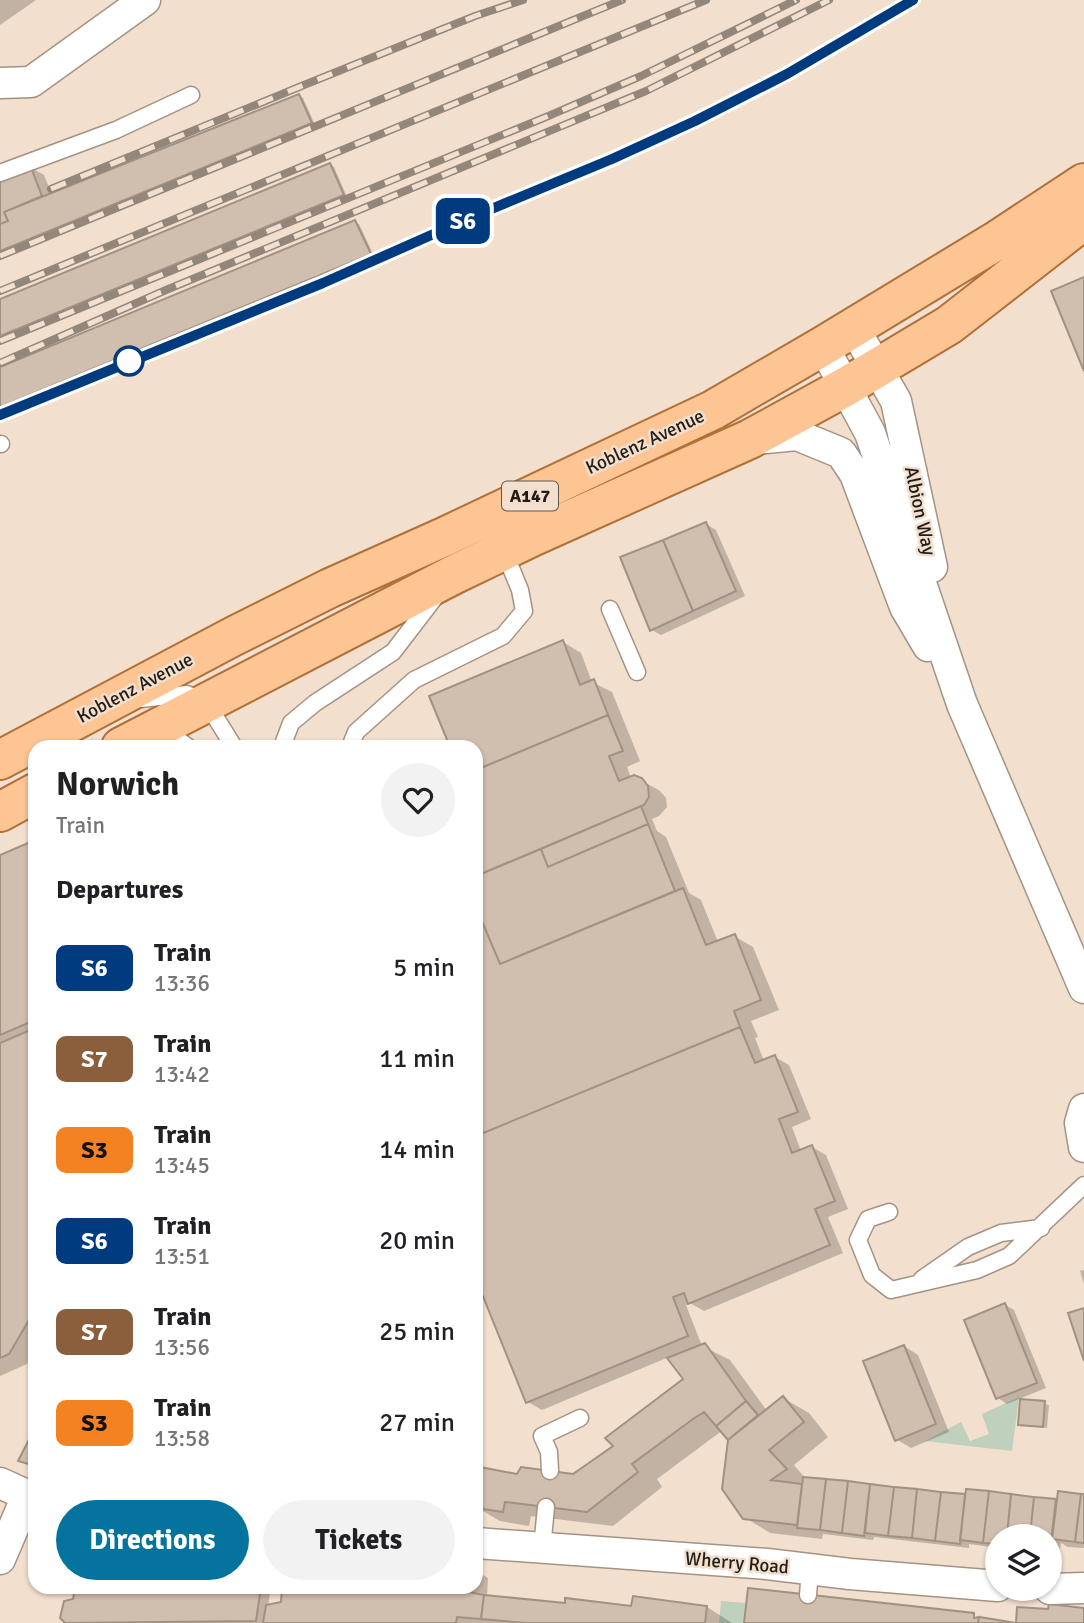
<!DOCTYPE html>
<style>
body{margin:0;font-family:Signika,sans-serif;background:#f2f2f2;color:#202124;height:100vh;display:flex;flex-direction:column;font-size:26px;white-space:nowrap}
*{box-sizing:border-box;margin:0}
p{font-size:23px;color:#757577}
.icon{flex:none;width:38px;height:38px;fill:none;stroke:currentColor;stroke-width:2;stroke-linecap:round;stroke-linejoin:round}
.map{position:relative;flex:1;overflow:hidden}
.sheet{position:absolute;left:28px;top:740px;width:455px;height:854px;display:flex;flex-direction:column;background:#fff;border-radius:21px;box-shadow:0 2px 5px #0004}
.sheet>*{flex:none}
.badge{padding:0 14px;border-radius:10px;font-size:24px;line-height:46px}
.fabs{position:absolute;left:985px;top:1524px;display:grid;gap:14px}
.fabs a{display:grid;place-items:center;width:77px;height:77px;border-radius:50%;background:#fff;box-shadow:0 2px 5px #0004;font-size:35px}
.map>.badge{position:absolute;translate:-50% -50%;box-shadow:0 0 0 4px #fff}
h2{padding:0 28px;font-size:26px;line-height:63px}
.round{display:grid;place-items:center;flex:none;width:74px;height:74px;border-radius:37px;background:#f2f2f2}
.headline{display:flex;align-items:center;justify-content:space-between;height:119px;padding:0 28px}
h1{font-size:33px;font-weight:700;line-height:52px}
.primary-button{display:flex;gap:14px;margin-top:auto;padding:14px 28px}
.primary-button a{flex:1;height:80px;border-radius:42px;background:#04749f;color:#fff;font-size:28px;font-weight:700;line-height:80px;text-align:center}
.primary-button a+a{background:#f2f2f2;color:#202124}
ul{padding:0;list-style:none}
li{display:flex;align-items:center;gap:21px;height:91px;padding:0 28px}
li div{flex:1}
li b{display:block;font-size:26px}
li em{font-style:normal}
li .badge{min-width:77px;font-weight:700;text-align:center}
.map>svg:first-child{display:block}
</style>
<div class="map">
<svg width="1084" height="1623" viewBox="0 0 1084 1623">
<rect width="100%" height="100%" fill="#f2dfce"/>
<path fill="#bfd1bd" d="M1019 1397 1012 1451 925 1441 961 1422 970 1441 989 1434 982 1414Z
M721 1601 746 1603 744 1623H719Z"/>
<path fill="#0003" d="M0 0H36L0 25Z
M299 96 303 98 315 125 0 254V179L30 167 44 175 52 195Z
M330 165 334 167 347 197 0 339V301Z
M355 222 359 224 374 256 0 410V369Z
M706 524 716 530 745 596 661 635 652 630Z
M563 642 581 653 592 682 612 692 640 761 627 767 631 778 641 780 660 791 666 798 667 807 659 816 652 819 657 831 666 837 689 893 701 900 718 942 734 936 753 947 779 1010 751 1021 758 1037 755 1038 764 1061 775 1057 789 1065 811 1119 792 1127 801 1151 812 1147 826 1155 848 1209 828 1217 843 1253 704 1311 690 1303 686 1305 702 1346 730 1360 767 1411 783 1398 809 1413 828 1437 794 1465 806 1479 967 1496 1058 1502 1084 1496V1548L1068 1547 1061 1543 1059 1554 1050 1553V1536H998V1548L969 1544V1548L874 1537 873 1540 823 1534 822 1539 770 1533 744 1517 730 1439 723 1430 657 1479 662 1487 613 1526 531 1516 529 1526 500 1521 476 1507V1496L574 1475 616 1447 685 1379 669 1357 542 1410 528 1402 476 1276V747H452L431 697Z
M35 842V1351L27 1364 0 1376V857Z
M1084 1270V1284L1080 1271Z
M1005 1305 1014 1310 1046 1388 1007 1404 998 1398Z
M904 1346 918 1355 949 1432 911 1448 896 1439Z
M1022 1400 1049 1405 1047 1428 1019 1424Z
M476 1571 488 1578 487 1597 632 1608 707 1607 732 1623H67L62 1618 74 1600 77 1587H271L268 1606 283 1603 284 1587H391L397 1591 398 1587H476Z"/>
<path fill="#d0beae" stroke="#a29181" stroke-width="2" d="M299 94 312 123 0 251V224L8 221 4 212Z
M330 163 344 195 0 336V299Z
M30 165 42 196 4 212 8 221 0 224V178Z
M30 165 42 196 4 212 8 221 0 224V178Z
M355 220 371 254 0 407V367Z
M1084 277V371L1051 291Z
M706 522 736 591 693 611 663 540Z
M663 540 693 611 650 631 620 557Z
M563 640 580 685 594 679 608 715 476 770V747H450L429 696Z
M608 715 623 751 609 756 619 781 634 775 642 778 648 786 649 797 644 805 476 876V770Z
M641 806 648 824 548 867 541 849Z
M648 824 675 891 500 964 476 907V876L541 849 548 867Z
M35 840V1020L0 1035V855Z
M683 888 706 945 735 934 761 1000 734 1011 740 1027 476 1136V907L500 964Z
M740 1027 755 1063 775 1055 798 1112 779 1119 792 1153 812 1145 835 1201 815 1209 830 1245 688 1304 684 1293 673 1297 688 1336 526 1403 476 1279V1136Z
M35 1028V1310L9 1354 0 1358V1043Z
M1005 1303 1037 1383 996 1399 964 1320Z
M1084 1308V1361L1068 1313Z
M705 1343 746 1401 716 1426 704 1412 693 1419 632 1464 638 1472 587 1512 505 1502 503 1512 476 1508V1486L480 1467 517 1474 521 1467 573 1474 613 1446 605 1438 683 1379 667 1358Z
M904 1345 936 1424 895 1441 863 1361Z
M783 1396 804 1422 769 1450 787 1469 771 1480 802 1484 797 1525 743 1519 722 1489 728 1440Z
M1020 1399 1045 1401 1043 1427 1018 1425Z
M746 1401 758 1415 728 1440 716 1426Z
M35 1428V1466L18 1461Z
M803 1477 826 1479 820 1530 797 1528Z
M826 1479 848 1481 842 1533 820 1530Z
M848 1481 870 1484 864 1536 842 1533Z
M870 1484 894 1487 888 1536 865 1533Z
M894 1487 917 1489 912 1538 888 1536Z
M917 1489 941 1492 935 1541 912 1538Z
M966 1489 989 1491 983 1543 960 1540Z
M989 1491 1011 1494 1007 1536H998V1544L983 1543Z
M1058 1491 1081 1494 1075 1542 1052 1539Z
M941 1492 965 1494 960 1544 935 1541Z
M1011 1494 1034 1497 1030 1536H1007Z
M1081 1494H1084V1543L1075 1542Z
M1034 1497 1056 1499 1050 1550V1536H1030Z
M75 1587H261L256 1621 65 1623 60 1618 64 1601 73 1599Z
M282 1587H379L395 1591 396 1587H468V1592L484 1595 481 1619 457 1617 456 1623H263L266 1605 281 1602Z
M748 1588 974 1613V1618L979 1617 978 1623H744Z
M484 1595 565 1603V1598L631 1606 633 1596 707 1606 705 1623H526L481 1619Z
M1049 1604 1084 1608V1623H978L979 1617 1016 1623 1017 1607 1048 1609Z"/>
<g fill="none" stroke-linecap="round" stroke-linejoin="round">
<defs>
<path id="lane" d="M0 173 116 130 191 95
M0 444H1
M610 609 637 672
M141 699 187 694 206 702 234 747
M162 728 188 747
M282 747 291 723 315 703 393 652 436 596
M350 747 356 732 414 680 503 636 524 611 520 590 504 551
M889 1212 868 1219 858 1240 872 1275 891 1290 977 1270 1009 1256 1084 1185
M922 1279 968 1247 1001 1233 1041 1228
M550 1471 549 1452 542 1436 580 1418
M542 1548 546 1507
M808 1595 810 1569"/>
<path id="street" d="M0 83 31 82 145 0
M854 328 896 401 932 567
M823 346 870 433 962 704 1084 988
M757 439 797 435 841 453 855 474 905 607 928 646
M1084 1109 1080 1123 1084 1147
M0 1483 35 1499
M476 1543 767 1564 850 1574 998 1586
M0 1559 27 1496
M1050 1589 1084 1588"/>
<path id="primary" d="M121 747 453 575 534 536 750 439 847 386 949 325 1084 220
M0 760 234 636 330 588 444 537 713 410 823 346 996 241 1084 183
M0 812 35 793"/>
</defs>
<use href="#lane" stroke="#a49383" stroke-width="19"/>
<use href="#street" stroke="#a49383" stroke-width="33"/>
<use href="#primary" stroke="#b07039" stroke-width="42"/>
<use href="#lane" stroke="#fff" stroke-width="16"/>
<use href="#street" stroke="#fff" stroke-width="30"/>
<use href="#primary" stroke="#fdc494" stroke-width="38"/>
<defs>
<path id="rail" d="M51 189 304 85 475 16 523 0
M0 256 622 0
M0 291 706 0
M0 341 546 117 641 76 796 0
M0 363 166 290 646 91 829 0
M0 415 323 283 472 217 591 168 695 121 787 74 913 0"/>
</defs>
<use href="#rail" stroke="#93867a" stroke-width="8"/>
<use href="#rail" stroke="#f2dfce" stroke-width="5" stroke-dasharray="16" stroke-linecap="butt"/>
</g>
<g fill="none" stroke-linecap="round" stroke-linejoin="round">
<defs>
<path id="line" d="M0 415 323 283 472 217 612 159 695 121 787 74 913 0"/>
</defs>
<use href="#line" stroke="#fff" stroke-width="16"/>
<use href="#line" stroke="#003b80" stroke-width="10"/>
</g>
<circle fill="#fff" stroke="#003b80" stroke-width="3.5" cx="129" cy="361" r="14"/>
<g text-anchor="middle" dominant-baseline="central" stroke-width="5" stroke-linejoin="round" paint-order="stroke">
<rect fill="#f2dfce" stroke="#61564d" stroke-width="2" x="502" y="481.5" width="56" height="29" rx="5"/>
<g font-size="18" font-weight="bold" fill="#231c16">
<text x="530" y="496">A147</text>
</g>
<g font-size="19" fill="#231c16" stroke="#f2dfce">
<text transform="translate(645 442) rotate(-25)">Koblenz Avenue</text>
<text transform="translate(920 511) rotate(78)">Albion Way</text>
<text transform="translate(135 688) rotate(-28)">Koblenz Avenue</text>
<text transform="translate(737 1563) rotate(5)">Wherry Road</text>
</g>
</g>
</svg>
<div class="fabs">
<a><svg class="icon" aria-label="layers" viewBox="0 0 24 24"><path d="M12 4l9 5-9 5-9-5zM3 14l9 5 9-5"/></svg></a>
</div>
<b class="badge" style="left:463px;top:221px;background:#003b80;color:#fff">S6</b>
<section class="sheet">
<div class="headline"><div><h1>Norwich</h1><p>Train</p></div><a class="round"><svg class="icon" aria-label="heart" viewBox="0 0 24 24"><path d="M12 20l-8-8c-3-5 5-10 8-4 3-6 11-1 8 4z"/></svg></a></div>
<h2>Departures</h2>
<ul>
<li><span class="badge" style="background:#003b80;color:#fff">S6</span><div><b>Train</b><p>13:36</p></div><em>5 min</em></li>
<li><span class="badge" style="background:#8b5e3c;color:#fff">S7</span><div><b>Train</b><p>13:42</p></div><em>11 min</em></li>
<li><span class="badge" style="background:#f58220;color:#111">S3</span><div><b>Train</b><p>13:45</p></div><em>14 min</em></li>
<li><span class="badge" style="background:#003b80;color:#fff">S6</span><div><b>Train</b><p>13:51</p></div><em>20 min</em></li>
<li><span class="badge" style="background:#8b5e3c;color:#fff">S7</span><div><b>Train</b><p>13:56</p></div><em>25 min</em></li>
<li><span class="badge" style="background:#f58220;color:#111">S3</span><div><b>Train</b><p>13:58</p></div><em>27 min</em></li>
</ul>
<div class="primary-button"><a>Directions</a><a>Tickets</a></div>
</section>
</div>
